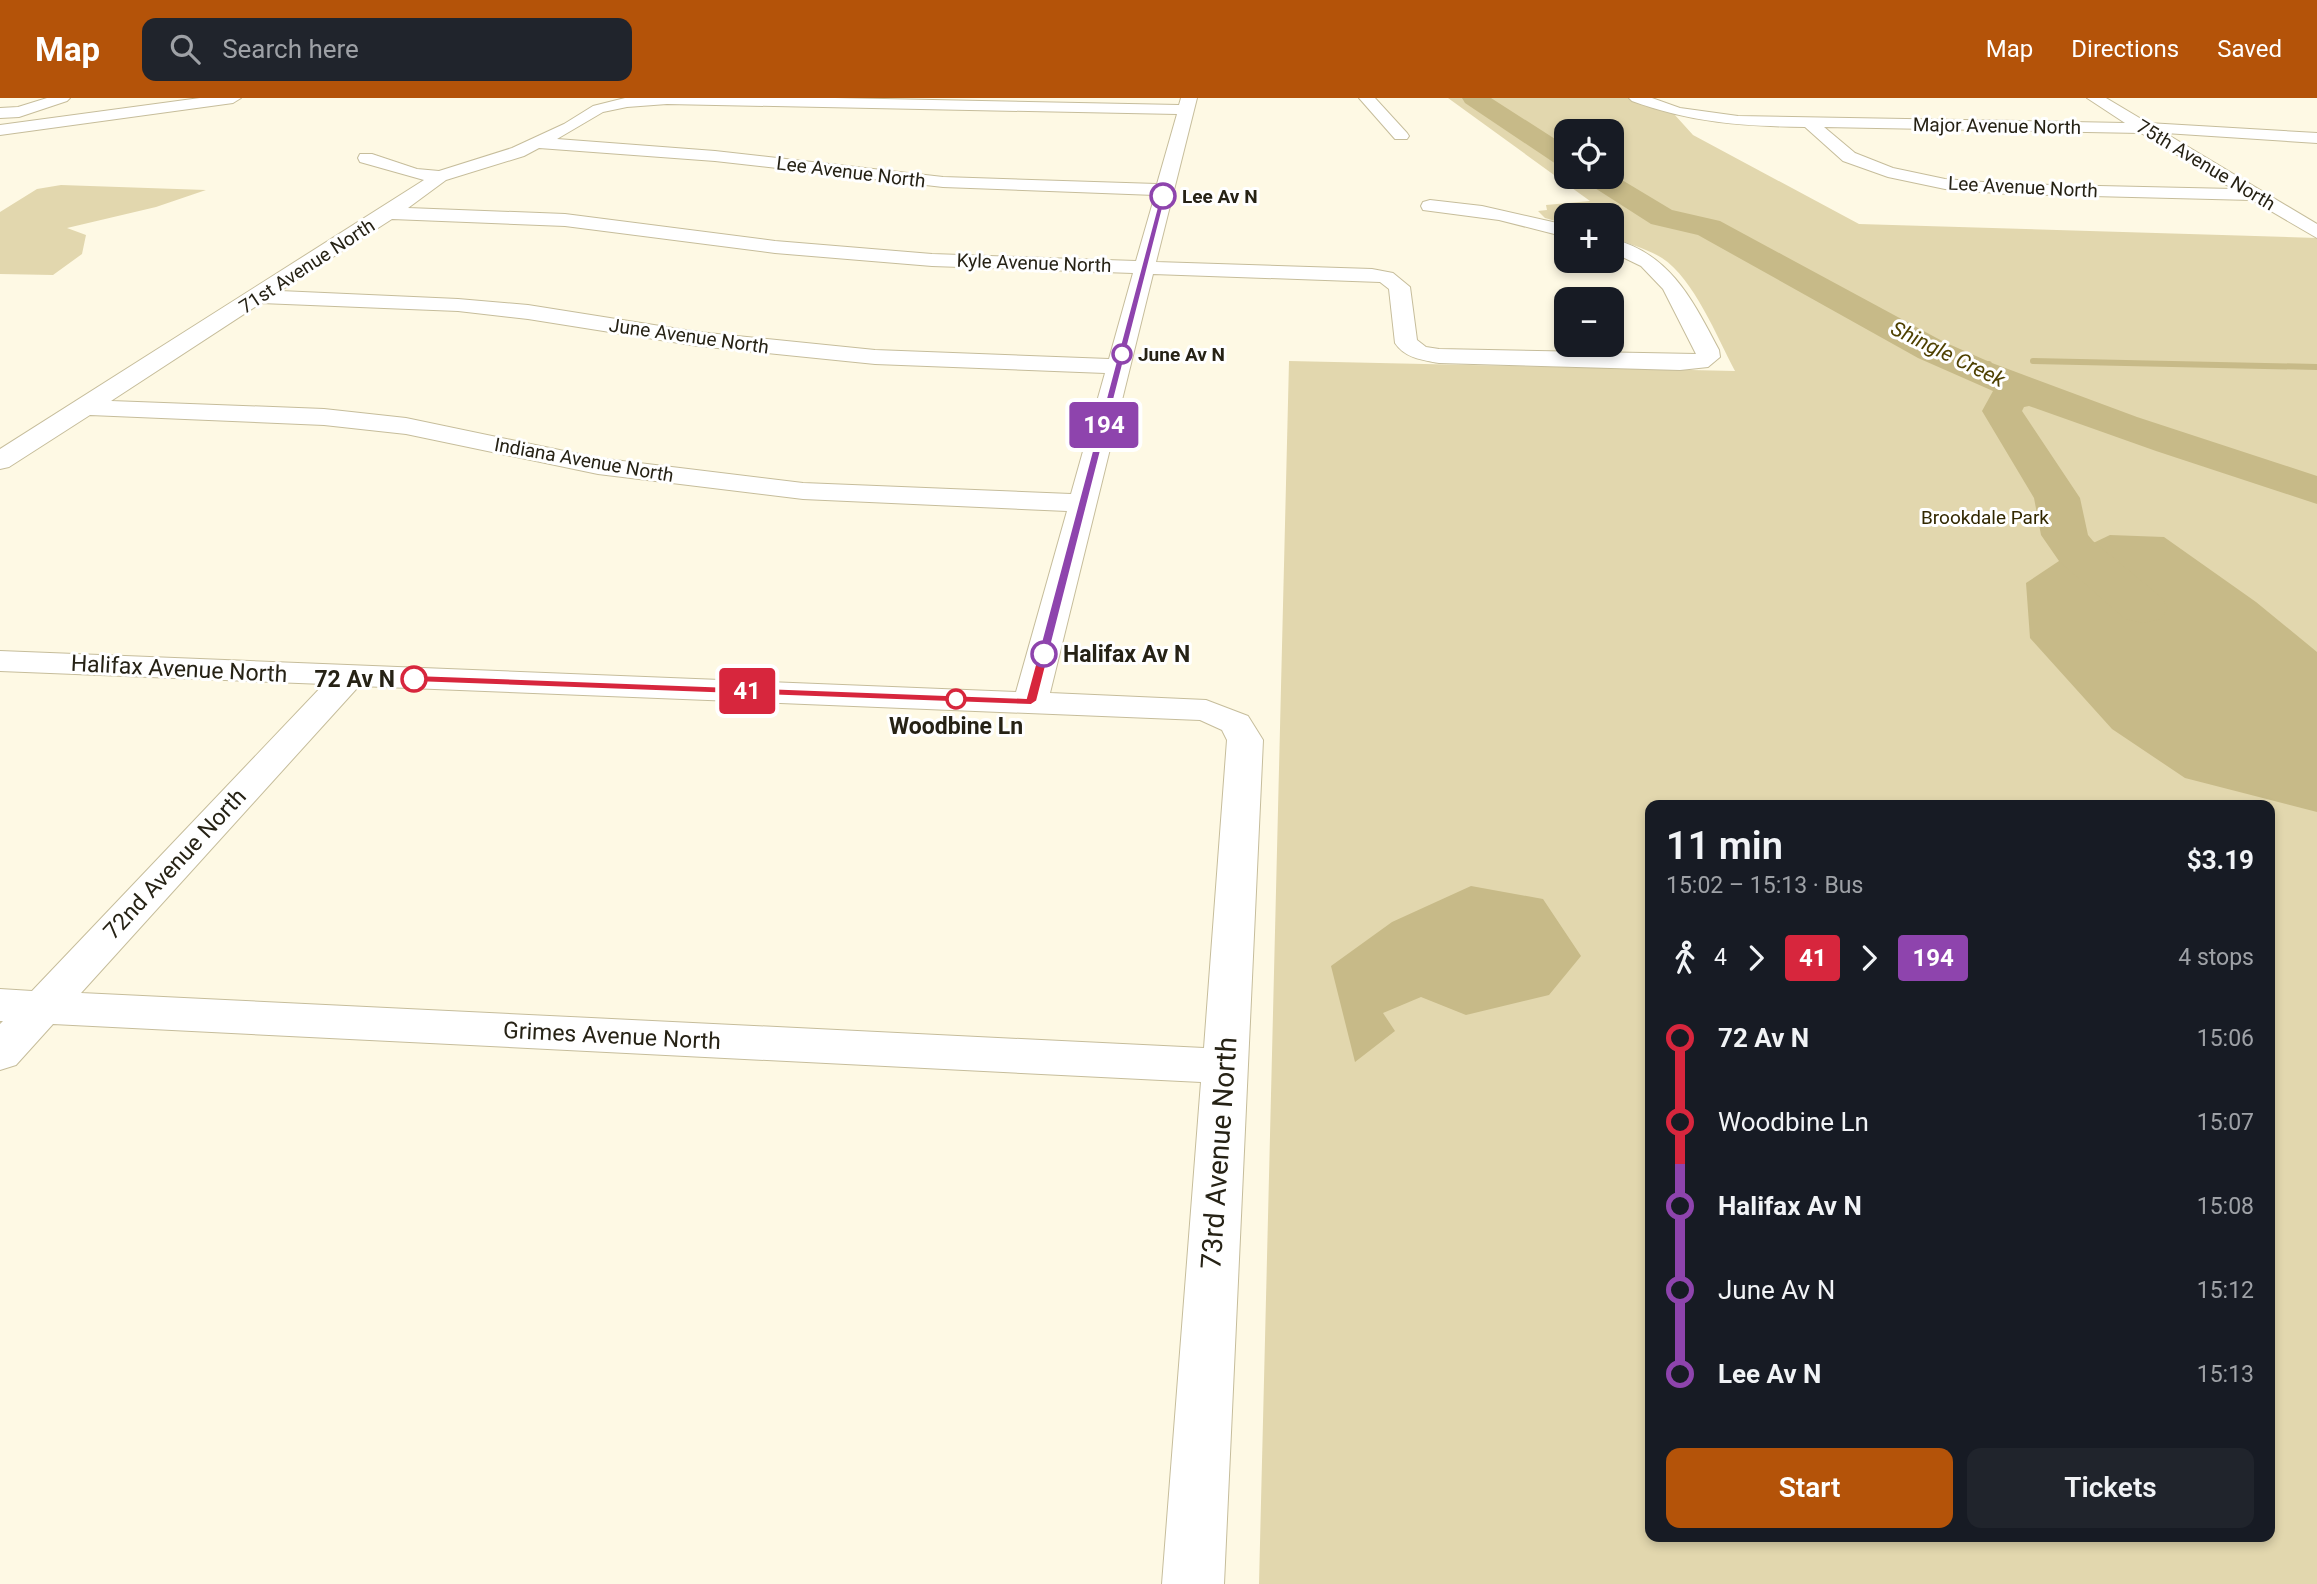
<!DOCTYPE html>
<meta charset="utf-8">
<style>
body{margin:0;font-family:Roboto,sans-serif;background:#20242c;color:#f1f3f6;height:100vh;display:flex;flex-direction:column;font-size:26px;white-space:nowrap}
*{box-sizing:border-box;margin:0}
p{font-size:23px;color:#9ea1a6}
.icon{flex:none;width:38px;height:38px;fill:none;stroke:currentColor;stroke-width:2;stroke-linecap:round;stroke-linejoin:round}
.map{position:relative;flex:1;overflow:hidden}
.drawer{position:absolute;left:1645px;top:702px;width:630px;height:742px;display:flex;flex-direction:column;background:#171b24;border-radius:14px;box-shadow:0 4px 10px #0003}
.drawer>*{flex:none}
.badge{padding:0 14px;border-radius:5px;font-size:24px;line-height:46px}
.fabs{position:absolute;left:1554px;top:21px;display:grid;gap:14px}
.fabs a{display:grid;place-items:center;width:70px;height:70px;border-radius:14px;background:#171b24;box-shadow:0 4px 10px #0003;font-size:35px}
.map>.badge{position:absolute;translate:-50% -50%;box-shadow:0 0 0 4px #fff}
.legs{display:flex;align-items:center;gap:10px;height:77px;padding:0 21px;font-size:23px}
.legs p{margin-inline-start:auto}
.overview{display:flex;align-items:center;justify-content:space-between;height:119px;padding:0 21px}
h1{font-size:38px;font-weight:600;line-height:52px}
.cta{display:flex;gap:14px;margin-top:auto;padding:14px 21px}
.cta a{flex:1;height:80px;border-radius:14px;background:#b45309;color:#fff;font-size:28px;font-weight:600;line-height:80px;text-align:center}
.cta a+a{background:#20242c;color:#f1f3f6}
ul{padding:0 21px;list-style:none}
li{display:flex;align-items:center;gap:24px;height:84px;font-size:26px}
li i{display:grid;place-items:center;width:10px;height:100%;margin:0 9px;background:currentColor}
li i::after{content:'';width:18px;height:18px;margin:-9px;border:5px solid;border-radius:50%;background:#171b24}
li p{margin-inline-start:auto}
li:first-child i{background:linear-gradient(#0000 50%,currentColor 0)}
li:last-child i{background:linear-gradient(currentColor 50%,#0000 0)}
header{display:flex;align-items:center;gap:42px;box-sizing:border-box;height:98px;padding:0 35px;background:#b45309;color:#fff}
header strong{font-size:33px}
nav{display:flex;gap:38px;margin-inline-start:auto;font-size:24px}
.search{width:490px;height:63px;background:#20242c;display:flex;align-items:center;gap:18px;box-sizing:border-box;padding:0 24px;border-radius:14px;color:#9ea1a6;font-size:26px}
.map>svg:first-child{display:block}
</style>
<header>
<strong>Map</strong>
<div class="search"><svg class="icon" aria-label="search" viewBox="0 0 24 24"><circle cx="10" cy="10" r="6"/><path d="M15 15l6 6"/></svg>Search here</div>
<nav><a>Map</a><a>Directions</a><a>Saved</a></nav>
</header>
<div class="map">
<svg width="2317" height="1486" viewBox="0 0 2317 1486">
<rect width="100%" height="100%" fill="#fef9e4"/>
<path fill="#e2d7ae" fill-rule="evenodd" d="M1448 0H1632L1645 8 1674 16 1693 37 1859 126 2317 140V1486H1259L1289 263 1735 273C1717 239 1694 181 1662 160 1648 151 1628 146 1612 139V117H1566V126L1545 120 1538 113 1547 112 1546 107 1590 103ZM1566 33H1612V79H1566ZM1650 707H2270V1438H1650Z
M61 87 206 92 156 109 67 130 86 137 82 156 53 177 0 176V114L37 91Z"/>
<path fill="#c7ba88" d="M2110 437 2164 439 2256 504 2317 554V714L2185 680 2112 631 2030 540 2026 485 2068 457Z
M1471 788 1543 801 1581 858 1549 897 1466 917 1421 899 1383 915 1395 933 1355 964 1331 868 1392 824Z"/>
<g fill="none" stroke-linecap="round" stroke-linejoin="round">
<path stroke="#c7ba88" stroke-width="6" d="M2033 263 2317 269
M1967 269 1989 266"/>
<path fill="#c7ba88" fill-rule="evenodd" d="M1462 0H1491L1566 48V68L1556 66 1465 5Z
M1612 76 1672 112 1720 123 1944 244 1992 265 2137 319 2317 378V406L2156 353 2029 308 2024 309 2022 313 2080 400 2088 437 2093 443 2161 499 2168 510 2161 521 2143 525 2125 521 2059 463 2041 437 2034 400 1982 313 1993 293 1918 260 1698 137 1651 126 1587 85 1583 79H1612Z"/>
<defs>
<path id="minor" d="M47 0H70L67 3 19 19 0 20V10L18 9Z
M625 0H835L1179 7 1181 0H1197L1156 164 1372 171 1393 175 1410 189 1417 242 1426 249 1439 251 1696 256 1663 191 1641 168 1612 154V141C1670 155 1693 203 1719 252L1720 259 1708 269 1680 272 1439 265C1422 262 1405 260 1395 245L1389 191 1380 184 1153 176 1050 595 1206 602 1248 618 1263 642 1224 1486H1162L1201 984 53 926 16 967 0 972V926L3 923H0V891L32 893 324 586 0 573V553L1016 594 1067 413 803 401 598 376 406 336 324 327 90 317 9 369 0 371V351L424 82 360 64 358 60 360 56H372L417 71 439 73 512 50 564 26 593 8ZM667 6 1177 16 1157 86 943 79 715 53 557 41 603 14 627 9ZM539 50 715 63 943 89 1155 97 1136 163 932 156 775 143 565 116 408 110 446 82 524 58ZM392 121 565 128 775 155 932 168 1133 175 1109 261 875 252 698 234 528 207 458 201 280 193ZM261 205 458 213 528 221 698 248 875 266 1105 275 1071 396 803 385 598 360 406 320 324 311 111 303ZM359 588 1200 622 1222 632 1227 642 1204 950 81 895Z
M1359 0H1375L1407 35 1409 38 1407 41H1395Z
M1629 0H1652L1680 10 1738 18 2125 25 2087 0H2106L2148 25 2317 35V45L2165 35 2317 126V140L2252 102 2009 96 1945 91 1888 79 1843 63 1805 29C1741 28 1693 25 1632 3ZM1824 29 2141 35 2233 91 2009 86 1945 81 1893 70 1855 55Z
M1430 102 1482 108 1566 127V139L1499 122 1423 112 1421 108 1423 104Z"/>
<path id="major" d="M200 0H241L233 5 0 37V27Z"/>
</defs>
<use href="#minor" stroke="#c6bd9b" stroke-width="2"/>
<use href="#major" stroke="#c6bd9b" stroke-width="2"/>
<use href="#minor" fill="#fff" fill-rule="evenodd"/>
<use href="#major" fill="#fff" fill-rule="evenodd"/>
</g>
<path fill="#d7263d" stroke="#fff" stroke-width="2" d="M1044 552 1049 556 1037 603 1031 607 414 584 408 581 414 577 1026 600 1038 556Z"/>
<path fill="#8e44ad" stroke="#fff" stroke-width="2" d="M1163 96 1166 98 1049 556 1040 558 1038 556 1160 98Z"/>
<g fill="#fff" stroke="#8e44ad" stroke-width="3.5">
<circle cx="1163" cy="98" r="12"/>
<circle cx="1122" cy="256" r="9"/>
<circle cx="1044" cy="556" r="12"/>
</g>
<g fill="#fff" stroke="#d7263d" stroke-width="3.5">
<circle cx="414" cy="581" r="12"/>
<circle cx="956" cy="601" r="9"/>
</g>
<g text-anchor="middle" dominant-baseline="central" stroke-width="6" stroke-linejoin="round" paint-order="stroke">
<g font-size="19" fill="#262215" stroke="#fff">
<text transform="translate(1997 28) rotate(1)">Major Avenue North</text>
<text transform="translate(2206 67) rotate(31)">75th Avenue North</text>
<text transform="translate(851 74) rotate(7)">Lee Avenue North</text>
<text transform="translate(2023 89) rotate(3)">Lee Avenue North</text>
<text transform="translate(1034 165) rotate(2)">Kyle Avenue North</text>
<text transform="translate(307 168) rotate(-33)">71st Avenue North</text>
<text transform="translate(689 238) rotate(8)">June Avenue North</text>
<text transform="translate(584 362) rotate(10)">Indiana Avenue North</text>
</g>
<g font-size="19" font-weight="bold" fill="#262215" stroke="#fff" text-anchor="start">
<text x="1182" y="98">Lee Av N</text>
<text x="1138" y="256">June Av N</text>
</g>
<g font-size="19" fill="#322800" stroke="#fff">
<text x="1985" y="419">Brookdale Park</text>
</g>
<g font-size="21" font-style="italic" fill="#4e4000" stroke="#fff">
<text transform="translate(1948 256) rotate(26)">Shingle Creek</text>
</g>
<g font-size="23" font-weight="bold" fill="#262215" stroke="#fff" text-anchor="start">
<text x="1063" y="556">Halifax Av N</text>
<text x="395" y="581" text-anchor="end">72 Av N</text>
<text x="956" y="628" text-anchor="middle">Woodbine Ln</text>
</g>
<g font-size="23" fill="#262215" stroke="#fff">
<text transform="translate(179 571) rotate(3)">Halifax Avenue North</text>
<text transform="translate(175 766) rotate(-47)">72nd Avenue North</text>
<text transform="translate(612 938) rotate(3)">Grimes Avenue North</text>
</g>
<g font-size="28" fill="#262215" stroke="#fff">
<text transform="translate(1219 1055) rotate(-86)">73rd Avenue North</text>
</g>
</g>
</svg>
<div class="fabs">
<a><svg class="icon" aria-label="locate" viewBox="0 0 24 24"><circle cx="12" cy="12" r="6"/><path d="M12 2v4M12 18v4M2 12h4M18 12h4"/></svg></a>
<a>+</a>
<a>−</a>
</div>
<b class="badge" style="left:747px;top:593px;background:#d7263d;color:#fff">41</b>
<b class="badge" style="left:1104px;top:327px;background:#8e44ad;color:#fff">194</b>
<section class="drawer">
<div class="overview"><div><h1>11 min</h1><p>15:02 – 15:13 · Bus</p></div><b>$3.19</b></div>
<div class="legs"><svg class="icon" aria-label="walk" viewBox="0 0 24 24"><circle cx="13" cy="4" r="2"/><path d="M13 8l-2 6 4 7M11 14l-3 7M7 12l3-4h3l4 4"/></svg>4<svg class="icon" aria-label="forward" viewBox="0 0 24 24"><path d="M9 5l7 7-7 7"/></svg><b class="badge" style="background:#d7263d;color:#fff">41</b><svg class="icon" aria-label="forward" viewBox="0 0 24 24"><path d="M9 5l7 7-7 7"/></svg><b class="badge" style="background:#8e44ad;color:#fff">194</b><p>4 stops</p></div>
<ul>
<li><i style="color:#d7263d"></i><b>72 Av N</b><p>15:06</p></li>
<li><i style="color:#d7263d"></i><span>Woodbine Ln</span><p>15:07</p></li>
<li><i style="color:#8e44ad"></i><b>Halifax Av N</b><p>15:08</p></li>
<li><i style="color:#8e44ad"></i><span>June Av N</span><p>15:12</p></li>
<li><i style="color:#8e44ad"></i><b>Lee Av N</b><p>15:13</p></li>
</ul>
<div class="cta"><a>Start</a><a>Tickets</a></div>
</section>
</div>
